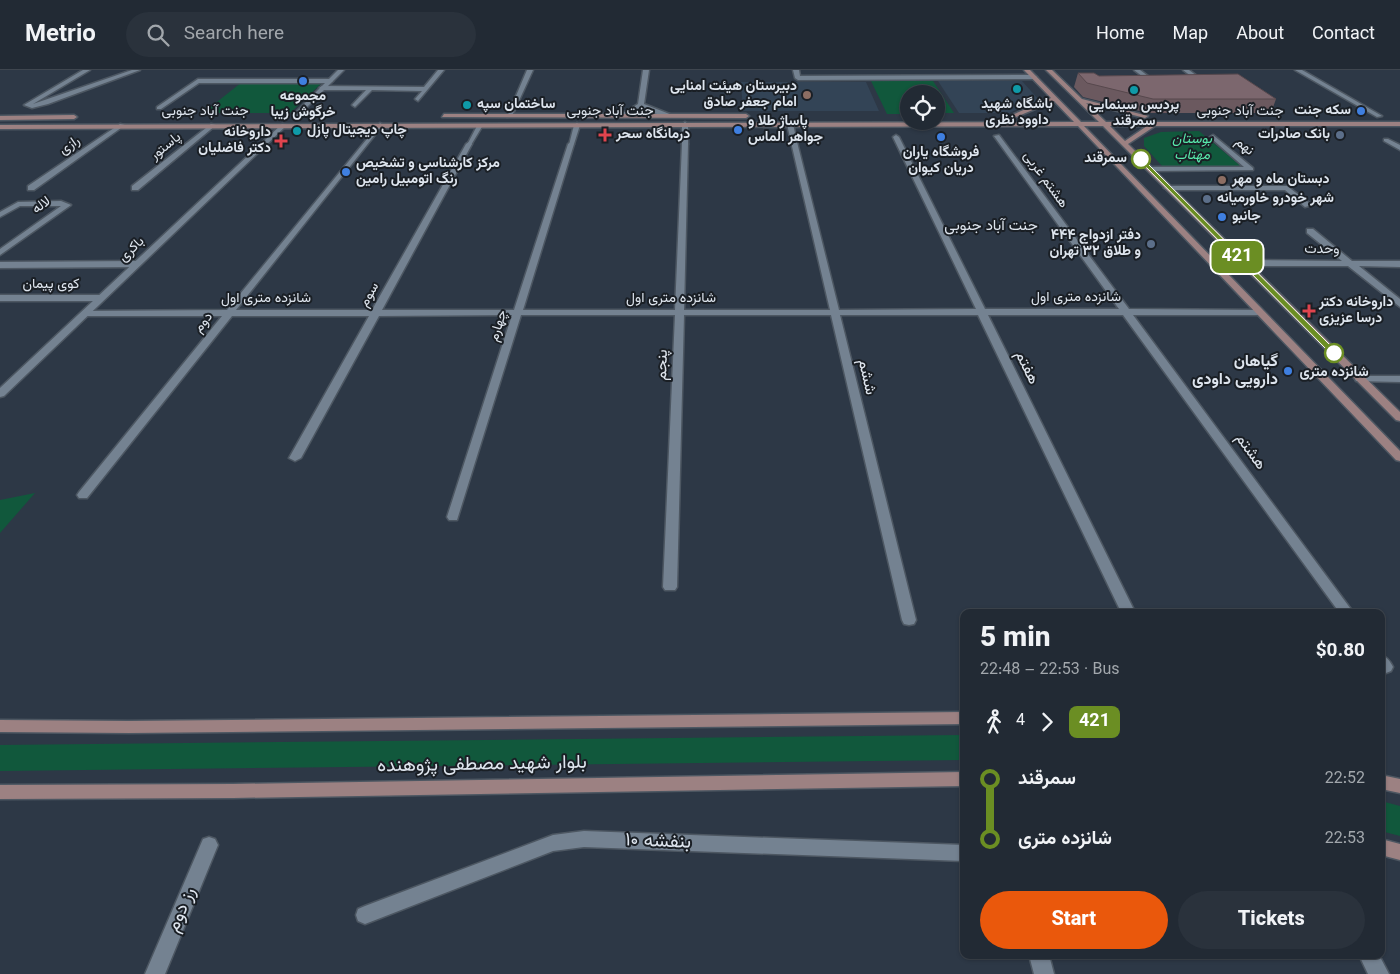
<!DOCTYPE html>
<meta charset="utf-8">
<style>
body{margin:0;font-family:Georgia,Vazirmatn,serif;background:#2a323c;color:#f1f3f6;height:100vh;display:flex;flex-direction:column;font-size:19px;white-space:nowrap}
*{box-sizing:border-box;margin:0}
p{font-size:16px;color:#a2a7ac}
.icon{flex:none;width:28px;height:28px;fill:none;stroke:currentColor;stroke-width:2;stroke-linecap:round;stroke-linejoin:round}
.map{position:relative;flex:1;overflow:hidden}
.details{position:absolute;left:960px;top:539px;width:425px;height:350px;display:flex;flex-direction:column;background:#222a34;border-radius:10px;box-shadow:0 1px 4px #0004,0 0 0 1px #3f464f}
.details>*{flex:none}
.badge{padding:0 10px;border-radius:8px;font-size:18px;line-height:32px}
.fabs{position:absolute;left:900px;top:15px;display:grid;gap:10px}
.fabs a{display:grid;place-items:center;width:45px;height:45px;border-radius:50%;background:#222a34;box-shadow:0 1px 4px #0004,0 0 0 1px #3f464f;font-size:25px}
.map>.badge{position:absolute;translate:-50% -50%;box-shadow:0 0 0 2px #fff}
.legs{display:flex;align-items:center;gap:8px;height:55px;padding:0 20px;font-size:16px}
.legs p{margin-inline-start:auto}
.overview{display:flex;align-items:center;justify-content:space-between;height:85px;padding:0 20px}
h1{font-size:28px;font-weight:800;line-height:38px}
.action{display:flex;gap:10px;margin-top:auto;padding:10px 20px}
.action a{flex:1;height:58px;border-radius:30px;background:#ea580c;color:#fff;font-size:20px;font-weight:800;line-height:58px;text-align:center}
.action a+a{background:#2a323c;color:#f1f3f6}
ul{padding:0 20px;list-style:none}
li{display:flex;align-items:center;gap:18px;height:60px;font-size:19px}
li i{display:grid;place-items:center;width:8px;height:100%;margin:0 6px;background:currentColor}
li i::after{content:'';width:12px;height:12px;margin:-6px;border:4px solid;border-radius:50%;background:#222a34}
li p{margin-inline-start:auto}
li:first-child i{background:linear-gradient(#0000 50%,currentColor 0)}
li:last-child i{background:linear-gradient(currentColor 50%,#0000 0)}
header{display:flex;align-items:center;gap:30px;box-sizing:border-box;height:70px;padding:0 25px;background:#222a34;border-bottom:1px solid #3f464f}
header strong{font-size:24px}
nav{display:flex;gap:28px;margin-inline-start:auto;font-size:18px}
.search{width:350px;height:45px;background:#2a323c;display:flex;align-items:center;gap:12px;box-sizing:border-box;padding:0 18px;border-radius:28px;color:#a2a7ac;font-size:19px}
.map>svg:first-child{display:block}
</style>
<header>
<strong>Metrio</strong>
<div class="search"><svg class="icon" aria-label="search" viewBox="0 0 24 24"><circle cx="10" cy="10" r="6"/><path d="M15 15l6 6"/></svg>Search here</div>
<nav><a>Home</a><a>Map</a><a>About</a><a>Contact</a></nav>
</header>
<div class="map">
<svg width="1400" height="904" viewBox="0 0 1400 904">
<rect width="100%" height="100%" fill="#2d3846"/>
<path fill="#334456" d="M938 11H1022L1039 30 1009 43H959Z
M741 12H866L879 41H743Z"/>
<path fill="#11583c" d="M871 11H933L954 43H936V24H909V44H887Z
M242 12H323L290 43H203Z
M1199 61 1241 96H1162L1144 76V68L1161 62Z
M35 423 0 463V430Z
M964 665V690L0 701V675Z
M1381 731 1400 736V766L1381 761Z"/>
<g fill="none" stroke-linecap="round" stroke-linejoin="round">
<defs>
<path id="pedestrian" d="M685 52 688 54V74L685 76 682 74V54Z
M790 52 793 54 797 72 794 74 791 72 787 54Z
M577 53 580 55 574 74 569 75 574 55Z
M478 54 483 55 471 75H467Z"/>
<path id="minor" d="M83 0H90L33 34 132 0H140L48 34 32 38 24 35Z
M438 0H444L418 31 415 29 422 21 372 20 355 37 352 35 366 20H322L319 18 322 16 424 17Z
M527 0H533L512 46 507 47Z
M643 0H649L644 34 672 45 669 47 653 43 641 37 629 44 614 47V45L625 42 638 34Z
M793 0H799L800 6 1034 5 1037 7 1034 9 798 10 795 8Z
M1134 0H1140L1160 15 1155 16Z
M1183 0H1189L1209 15 1204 16Z
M1295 0H1302L1382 46 1377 47Z
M198 9H330L333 11 330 13H199L161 39H157V37Z
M380 53 383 55 382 56 236 240H372L466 74 469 72 472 74 382 240H514L568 74 571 72 574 74 523 240H675L682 74 685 72 688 74 684 240H830L791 72 794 70 797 72 839 240 976 239 893 67 896 65 899 67 985 239H1119L994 66 999 65 1129 239 1260 240V244L1257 245H1133L1353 542H1339L1123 245H988L1135 542H1121L978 245H840L916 550 914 554 909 555 904 554 902 550 831 245H684L677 517 675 520H665L663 517 675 245H521L457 450H449L447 447 512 245 379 246 301 388 295 391 289 388 369 246H232L87 428H79L77 425 79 422 222 246H86L83 245V241L227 240Z
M120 54 125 55 34 120H28V116Z
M211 54 216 55 138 120H132V116Z
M1213 65 1253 98V100L1150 101 1147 99 1150 97H1244L1211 68 1210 67Z
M1384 69H1388L1400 75V80L1384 71Z
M1165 116H1287L1312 135 1305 137 1285 120H1168L1164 118Z
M61 131 71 135 0 185V179L61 136H20L0 147V142L18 132Z
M1307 159H1313L1352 191H1400V197L1359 196 1400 229V237L1348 196H1243L1239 193 1243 190 1342 191 1307 163Z
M0 192 137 191 141 194 137 197 0 198Z
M0 225H101L105 228 101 231H0Z
M1360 306H1400V312L1356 311 1355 309 1356 307Z
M1381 585C1387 587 1390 591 1393 597L1391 601 1386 603 1381 601Z
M584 761 964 775V791L584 777 553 781 365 854 358 851 356 845 358 839 365 836 553 765Z
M209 767 215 769 218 775 165 904H145L203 769Z
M1029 885H1049L1054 904H1034Z
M1359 885H1379L1389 904H1368Z"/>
<path id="tertiary" d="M338 0H344L297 47H293V45Z
M282 54 287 55 4 326 0 327V318Z"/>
<path id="secondary" d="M1024 0H1030L1081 52H1099L1046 0H1052L1082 29 1148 46 1145 48 1086 33 1106 52H1400V56H1155L1128 74 1400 342V351L1396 350 1103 56H1084L1400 381V391L1396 390 1078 56 0 59V55L1074 52 1054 31 1016 47H1012V45L1051 28ZM1110 56H1147L1125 71Z
M444 44H746L749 46 746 48 442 47Z
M0 46 74 45 77 47 74 49 0 50Z
M964 642V654L129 663 0 662V650L129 651Z
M964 702V716L233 728 0 729V715L233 714Z
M1381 705 1400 709V723L1381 719Z
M1381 769 1400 774V790L1381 785Z"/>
</defs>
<use href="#pedestrian" stroke="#4d5762" stroke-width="3"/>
<use href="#minor" stroke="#4d5762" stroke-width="3"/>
<use href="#tertiary" stroke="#4d5762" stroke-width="3"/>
<use href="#secondary" stroke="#4d5762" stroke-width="3"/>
<use href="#pedestrian" fill="#748291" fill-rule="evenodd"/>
<use href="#minor" fill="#748291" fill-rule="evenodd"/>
<use href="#tertiary" fill="#748291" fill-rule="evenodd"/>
<use href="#secondary" fill="#9c8182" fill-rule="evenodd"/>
</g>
<path fill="#6b595f" d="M1078 3 1099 6 1276 29 1271 43H1148L1083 27 1074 17Z"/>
<path fill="#7c676e" stroke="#57484d" d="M1078 3H1094L1099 6 1238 4 1276 29H1153L1087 13Z"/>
<path fill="#6b8e23" stroke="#fff" d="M1141 87 1337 282V285H1332L1139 90Z"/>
<g fill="#3f7fe0" stroke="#1a1f25" stroke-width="2">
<circle cx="303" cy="11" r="5"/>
<circle cx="1361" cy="41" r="5"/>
<circle cx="738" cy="60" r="5"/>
<circle cx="941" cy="67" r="5"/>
<circle cx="346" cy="102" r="5"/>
<circle cx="1222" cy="147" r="5"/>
<circle cx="1288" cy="301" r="5"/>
</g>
<g fill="#0f9aa8" stroke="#1a1f25" stroke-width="2">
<circle cx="1017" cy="19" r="5"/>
<circle cx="1134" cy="20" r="5"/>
<circle cx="467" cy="35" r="5"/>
<circle cx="297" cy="61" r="5"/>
</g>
<g fill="#8d6e63" stroke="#1a1f25" stroke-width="2">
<circle cx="807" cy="25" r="5"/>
<circle cx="1222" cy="110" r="5"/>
</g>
<g fill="#e0444e" stroke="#1a1f25" stroke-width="2">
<path d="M602.5 57.5h5v5h5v5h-5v5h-5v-5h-5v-5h5z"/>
<path d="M278.5 63.5h5v5h5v5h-5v5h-5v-5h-5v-5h5z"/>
<path d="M1306.5 233.5h5v5h5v5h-5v5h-5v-5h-5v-5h5z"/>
</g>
<g fill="#5c6f8a" stroke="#1a1f25" stroke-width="2">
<circle cx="1340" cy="65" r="5"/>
<circle cx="1207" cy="129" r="5"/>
<circle cx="1151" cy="174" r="5"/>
</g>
<g fill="#fff" stroke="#6b8e23" stroke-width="2.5">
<circle cx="1141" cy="89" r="9"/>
<circle cx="1334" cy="283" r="9"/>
</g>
<g text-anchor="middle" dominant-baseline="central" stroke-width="4" stroke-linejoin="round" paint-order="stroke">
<g font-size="14" font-weight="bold" fill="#dee5ee" stroke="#1a1f25" text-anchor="start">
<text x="797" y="17" text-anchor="end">دبیرستان هیئت امنایی<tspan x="797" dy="16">امام جعفر صادق</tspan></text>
<text x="303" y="27" text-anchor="middle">مجموعه<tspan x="303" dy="16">خرگوش زیبا</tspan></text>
<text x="477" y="35">ساختمان سپه</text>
<text x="1017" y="35" text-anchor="middle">باشگاه شهید<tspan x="1017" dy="16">داوود نظری</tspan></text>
<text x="1134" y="36" text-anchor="middle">پردیس سینمایی<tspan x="1134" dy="16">سمرقند</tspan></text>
<text x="1351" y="41" text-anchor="end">سکه جنت</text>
<text x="748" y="52">پاساژ طلا و<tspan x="748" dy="16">جواهر الماس</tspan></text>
<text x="307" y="61">چاپ دیجیتال پازل</text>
<text x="271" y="63" text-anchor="end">داروخانه<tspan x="271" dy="16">دکتر فاضلیان</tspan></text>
<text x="616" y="65">درمانگاه سحر</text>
<text x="1330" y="65" text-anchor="end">بانک صادرات</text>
<text x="941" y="83" text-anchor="middle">فروشگاه یاران<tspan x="941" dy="16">دریان کیوان</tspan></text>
<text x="356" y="94">مرکز کارشناسی و تشخیص<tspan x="356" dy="16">رنگ اتومبیل رامین</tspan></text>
<text x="1232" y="110">دبستان ماه و مهر</text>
<text x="1217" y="129">شهر خودرو خاورمیانه</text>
<text x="1232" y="147">جانبو</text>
<text x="1141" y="166" text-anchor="end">دفتر ازدواج ۴۴۴<tspan x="1141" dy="16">و طلاق ۳۲ تهران</tspan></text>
<text x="1319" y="233">داروخانه دکتر<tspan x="1319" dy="16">درسا عزیزی</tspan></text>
</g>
<g font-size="14" fill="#dee5ee" stroke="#1a1f25">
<text x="205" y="42">جنت آباد جنوبی</text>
<text x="610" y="42">جنت آباد جنوبی</text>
<text x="1240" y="42">جنت آباد جنوبی</text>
<text transform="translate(70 76) rotate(-35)">رازی</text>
<text transform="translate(166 77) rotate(-39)">پاستور</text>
<text transform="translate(1244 77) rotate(40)">نهم</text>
<text transform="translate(1045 110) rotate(54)">هشتم غربی</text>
<text transform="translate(42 136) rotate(-36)">لاله</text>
<text transform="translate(132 180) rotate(-44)">باکری</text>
<text transform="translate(1322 180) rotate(1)">وحدت</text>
<text x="51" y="215">کوی پیمان</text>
<text transform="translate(370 225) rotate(-61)">سوم</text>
<text x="1076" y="228">شانزده متری اول</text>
<text x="266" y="229">شانزده متری اول</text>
<text x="671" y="229">شانزده متری اول</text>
<text transform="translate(204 253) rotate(-51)">دوم</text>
<text transform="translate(499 256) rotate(-73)">چهارم</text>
</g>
<g font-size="14" font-style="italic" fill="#58eaac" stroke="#1a1f25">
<text x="1192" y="70">بوستان<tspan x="1192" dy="16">مهتاب</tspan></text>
</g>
<g font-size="14" font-weight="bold" fill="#dee5ee" stroke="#1a1f25" text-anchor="end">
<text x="1127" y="89">سمرقند</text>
<text x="1334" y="303" text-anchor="middle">شانزده متری</text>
</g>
<g font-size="15" fill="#dee5ee" stroke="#1a1f25">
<text x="991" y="156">جنت‌ آباد جنوبی</text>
</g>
<g font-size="16" font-weight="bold" fill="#dee5ee" stroke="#1a1f25" text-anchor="end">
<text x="1278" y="292">گیاهان<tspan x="1278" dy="18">دارویی داودی</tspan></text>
</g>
<g font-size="16" fill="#dee5ee" stroke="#1a1f25">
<text transform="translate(663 295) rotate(-88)">پنجم</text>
<text transform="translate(1026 298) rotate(64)">هفتم</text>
<text transform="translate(866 307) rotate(77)">ششم</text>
<text transform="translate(1250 382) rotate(54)">هشتم</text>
</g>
<g font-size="19" fill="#dee5ee" stroke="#1a1f25">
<text transform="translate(482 695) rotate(-1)">بلوار شهید مصطفی پژوهنده</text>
<text transform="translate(658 772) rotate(2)">بنفشه ۱۰</text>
<text transform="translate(182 840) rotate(-67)">رز دوم</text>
</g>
</g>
</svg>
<div class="fabs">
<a><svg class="icon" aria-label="locate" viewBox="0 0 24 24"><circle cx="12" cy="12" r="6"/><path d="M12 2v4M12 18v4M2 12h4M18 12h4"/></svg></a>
</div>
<b class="badge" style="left:1237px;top:187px;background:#6b8e23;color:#fff">421</b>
<section class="details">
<div class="overview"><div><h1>5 min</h1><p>22:48 – 22:53 · Bus</p></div><b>$0.80</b></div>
<div class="legs"><svg class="icon" aria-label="walk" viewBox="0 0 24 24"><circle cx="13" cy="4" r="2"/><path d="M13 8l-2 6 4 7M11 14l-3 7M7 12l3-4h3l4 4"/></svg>4<svg class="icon" aria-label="forward" viewBox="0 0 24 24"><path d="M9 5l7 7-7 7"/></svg><b class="badge" style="background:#6b8e23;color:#fff">421</b></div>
<ul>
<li><i style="color:#6b8e23"></i><b>سمرقند</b><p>22:52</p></li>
<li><i style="color:#6b8e23"></i><b>شانزده متری</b><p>22:53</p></li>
</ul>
<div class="action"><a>Start</a><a>Tickets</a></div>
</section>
</div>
